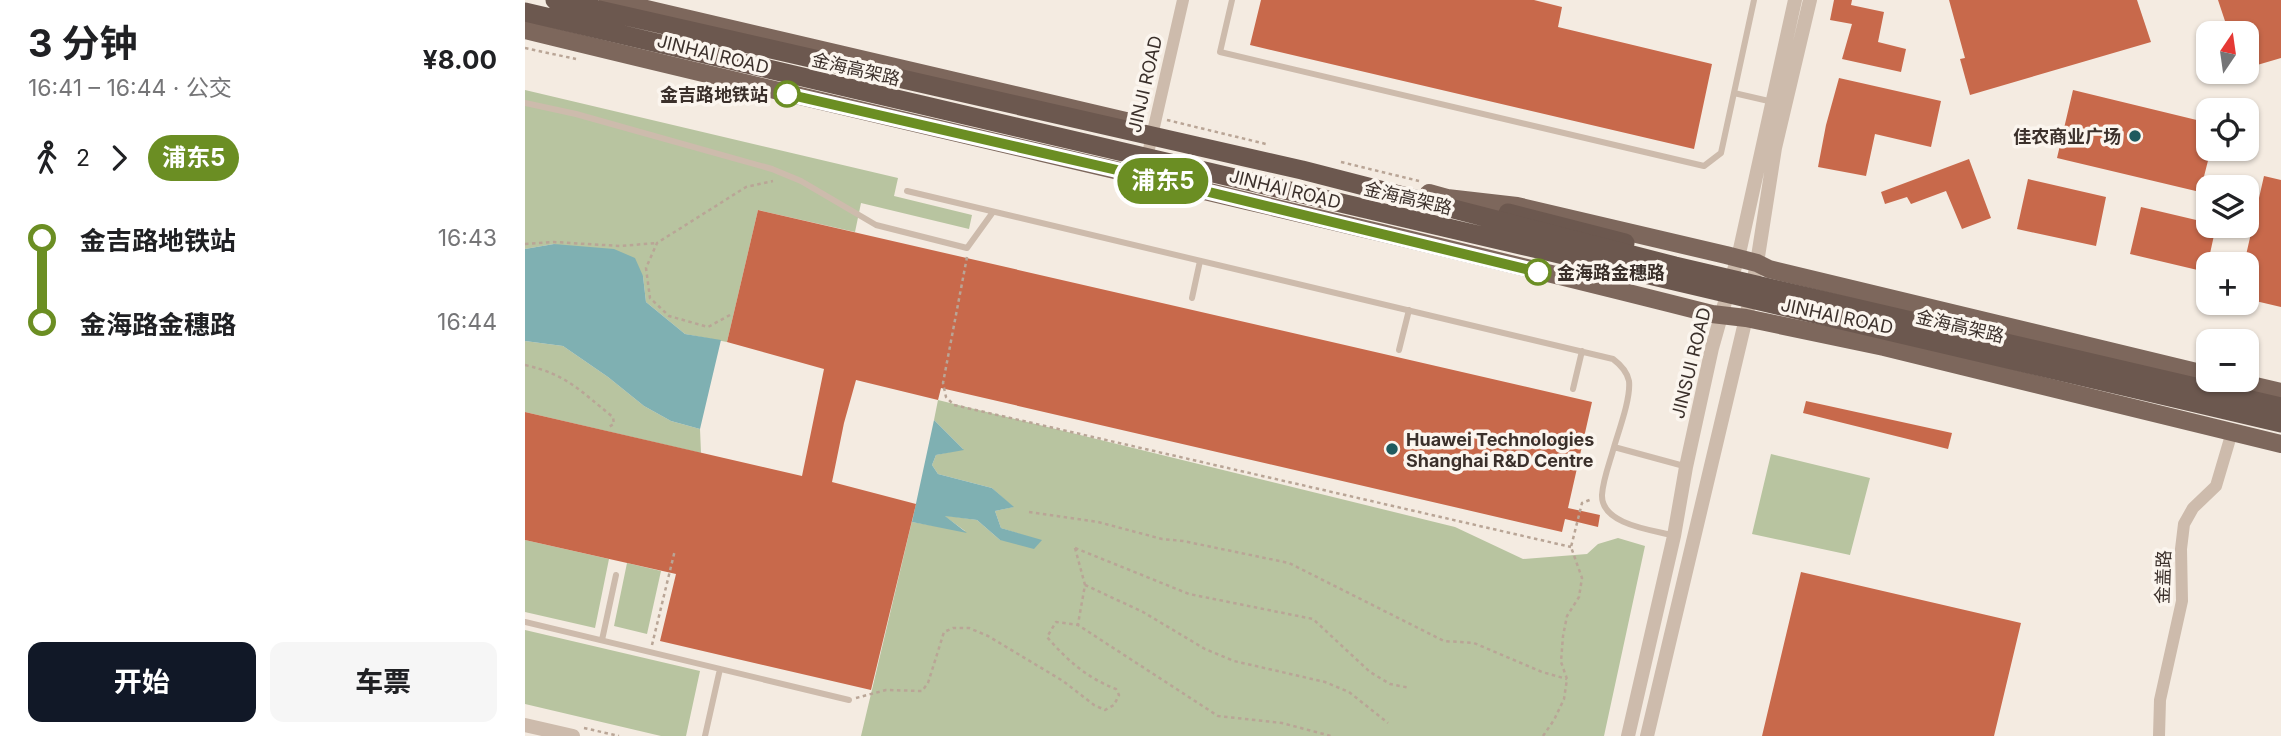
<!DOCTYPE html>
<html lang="zh">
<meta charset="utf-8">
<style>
body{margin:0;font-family:Inter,"Noto Sans SC",sans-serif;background:#f6f6f6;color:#202124;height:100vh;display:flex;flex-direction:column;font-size:26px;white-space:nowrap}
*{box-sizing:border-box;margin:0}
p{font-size:23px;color:#757577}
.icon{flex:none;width:38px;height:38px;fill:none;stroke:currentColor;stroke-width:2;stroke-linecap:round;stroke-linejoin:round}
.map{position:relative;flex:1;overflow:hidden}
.details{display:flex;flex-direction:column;background:#fff;width:525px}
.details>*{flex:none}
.badge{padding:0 14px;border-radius:23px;font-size:24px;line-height:46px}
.needle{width:46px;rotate:13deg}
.fabs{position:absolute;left:1671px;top:21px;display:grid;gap:14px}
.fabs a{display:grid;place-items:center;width:63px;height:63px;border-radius:14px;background:#fff;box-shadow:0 2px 5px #0004;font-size:35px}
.map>.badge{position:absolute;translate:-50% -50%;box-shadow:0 0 0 4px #fff}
.legs{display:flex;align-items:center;gap:10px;height:77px;padding:0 28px;font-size:23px}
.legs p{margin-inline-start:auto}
.summary{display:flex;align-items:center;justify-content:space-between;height:119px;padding:0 28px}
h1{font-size:38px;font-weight:700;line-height:52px}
.cta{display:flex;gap:14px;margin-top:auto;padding:14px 28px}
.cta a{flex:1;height:80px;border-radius:14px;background:#111827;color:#fff;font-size:28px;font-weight:700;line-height:80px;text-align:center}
.cta a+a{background:#f6f6f6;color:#202124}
ul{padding:0 28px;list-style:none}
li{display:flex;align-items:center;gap:24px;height:84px;font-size:26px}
li i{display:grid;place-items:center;width:10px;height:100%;margin:0 9px;background:currentColor}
li i::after{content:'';width:18px;height:18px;margin:-9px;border:5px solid;border-radius:50%;background:#fff}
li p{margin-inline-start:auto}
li:first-child i{background:linear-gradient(#0000 50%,currentColor 0)}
li:last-child i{background:linear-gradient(currentColor 50%,#0000 0)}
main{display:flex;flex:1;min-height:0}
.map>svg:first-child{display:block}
</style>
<main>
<section class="details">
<div class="summary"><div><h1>3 分钟</h1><p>16:41 – 16:44 · 公交</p></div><b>¥8.00</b></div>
<div class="legs"><svg class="icon" aria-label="walk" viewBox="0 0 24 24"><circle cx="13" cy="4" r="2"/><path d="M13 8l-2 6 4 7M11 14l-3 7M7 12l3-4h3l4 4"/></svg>2<svg class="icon" aria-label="forward" viewBox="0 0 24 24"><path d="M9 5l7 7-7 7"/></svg><b class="badge" style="background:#6b8e23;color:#fff">浦东5</b></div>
<ul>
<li><i style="color:#6b8e23"></i><b>金吉路地铁站</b><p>16:43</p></li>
<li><i style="color:#6b8e23"></i><b>金海路金穗路</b><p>16:44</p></li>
</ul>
<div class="cta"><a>开始</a><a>车票</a></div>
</section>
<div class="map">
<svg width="1756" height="736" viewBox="0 0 1756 736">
<rect width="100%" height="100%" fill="#f4ebe1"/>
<path fill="#b8c4a0" d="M0 90 373 178 369 196 447 215 444 229 336 203 330 232 233 210 202 342 160 334 121 302 118 276 29 244 0 249Z
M0 341 38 346 83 377 119 406 146 421 175 429 176 453 0 412Z
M413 400 930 527 998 559 1062 554 1073 544 1093 538 1120 546 1079 736H336L391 504 387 522 440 531 418 515 452 520 475 540 516 541 476 528 470 511 488 507 467 488 413 474 407 465 411 455 438 449 409 420Z
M1246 454 1345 478 1325 555 1227 534Z
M0 540 84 559 70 628 0 612Z
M102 563 136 571 122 634 89 626Z
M0 630 175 671 161 736H136L0 704Z"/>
<path fill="#7fb0b2" d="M29 244 89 249 110 258 118 276 121 302 160 334 196 340 175 429 146 421 119 406 83 377 38 346 0 341V249Z
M409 420 439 450 411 455 407 465 413 474 467 488 489 507 470 511 476 528 517 540 509 549 475 540 452 520 420 516 442 533 387 522Z"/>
<path fill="#c8694b" d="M736 0H1009L1037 7 1033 27 1187 64 1169 149 725 45Z
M1309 0H1327L1326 5 1359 12 1353 42 1381 49 1376 72 1317 59 1327 24 1305 20Z
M1424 0H1612L1626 42 1445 95 1435 59 1440 58Z
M1693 0H1756V58L1722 68V33H1704Z
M1314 78 1416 101 1406 147 1350 134 1341 176 1293 167 1301 125Z
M1548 90 1684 123V149H1686L1675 192 1532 158Z
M1444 159 1466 218 1437 229 1421 191 1386 204 1382 197 1360 204 1356 192Z
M1739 176 1756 180V307L1722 299V264H1719Z
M1503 179 1581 197 1571 246 1492 229Z
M1616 207 1684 223V226H1691L1681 272 1605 254Z
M233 210 1067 402 1043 508 1075 515 1073 527 1040 519 1037 532 416 388 413 400 331 380 319 423 307 482 391 504 346 690 135 641 151 574 0 540V412L277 476 299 369 202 342Z
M1281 401 1427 433 1423 449 1278 413Z
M1276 572 1496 623 1469 736H1237Z"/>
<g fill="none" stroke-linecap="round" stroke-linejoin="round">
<path stroke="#b9a596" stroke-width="2.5" stroke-dasharray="3.5 3.5" stroke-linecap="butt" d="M0 48 51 59
M642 120 741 144
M816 162 894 181
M0 244 29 242 95 246 132 243
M442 257 418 383 421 397 429 405 1046 547
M205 315 183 327 144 316 125 298 121 268 132 243 221 187 248 181
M0 365C43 375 55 391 88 417L89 424 82 428
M504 512 573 522 637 539 658 541 764 563 919 641 949 643 1017 672 1042 679
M550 548 664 594 788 619 845 672 865 684 885 688
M550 548 560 585 553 624
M560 585 618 612 680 649 709 661 800 682 824 692 863 723
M127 645 150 550
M331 698 361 690 397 691 403 683 419 632 428 628H444L463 636 538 681 569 705 580 710 589 705 594 695 591 689C562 678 542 660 522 637L531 622 553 625 693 716 757 723 806 736
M59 728 94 736
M1018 736 1029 720 1039 699 1042 679 1036 662 1038 636 1042 616 1054 597 1057 578 1046 547 1057 503 1067 499"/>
<path stroke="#cdbbac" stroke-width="6" d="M707 0 695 52 1179 166 1196 153 1229 0
M1209 93 1248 102
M0 103 51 114 247 169 276 181 351 225 442 248 468 212
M382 191 1088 359C1096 365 1102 371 1104 381 1106 398 1094 430 1089 447
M667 298 675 261
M874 350 884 310
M1048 389 1057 351
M1147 535C1126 530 1076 524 1077 495 1078 479 1085 462 1089 447L1159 466
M0 622 324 700
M77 640 91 575
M180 736 195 669"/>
<path stroke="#cdbbac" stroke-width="12" d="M621 162 658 0
M1634 736 1635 700 1657 601 1656 549 1659 524 1668 508 1691 486 1707 432"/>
<path stroke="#cdbbac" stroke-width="14" d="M0 725 48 736
M1103 736 1149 536 1161 467 1187 348 1215 249 1270 0
M1122 736 1221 318 1232 263 1250 148 1285 0"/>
<path stroke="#7d675c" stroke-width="18" d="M83 0 601 121
M0 30C395 127 793 214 1187 314L1221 318 1359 347 1756 444
M904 193 922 198 992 206 1201 255 1232 263 1244 269 1684 375
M1705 380 1756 392"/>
<path stroke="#6c584f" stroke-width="19" d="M983 213 1100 243"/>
<path stroke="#6c584f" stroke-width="19" d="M30 0 777 170 1150 266 1756 407
M0 12 1756 423"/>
</g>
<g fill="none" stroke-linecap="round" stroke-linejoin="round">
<defs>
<path id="line-1" d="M262 94 618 176 1013 272"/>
</defs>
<use href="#line-1" stroke="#fff" stroke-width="16"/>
<use href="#line-1" stroke="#6b8e23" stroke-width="10"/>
</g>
<g fill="#fff" stroke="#6b8e23" stroke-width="3.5">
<circle cx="262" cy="94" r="12"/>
<circle cx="1013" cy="272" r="12"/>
</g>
<g fill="#1f5a5e" stroke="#fbf5ee" stroke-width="2.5">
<circle cx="1610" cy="136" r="7"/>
<circle cx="867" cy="449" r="7"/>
</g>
<g text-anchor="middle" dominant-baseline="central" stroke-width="7" stroke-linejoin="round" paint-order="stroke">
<g font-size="18" fill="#3b302b" stroke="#fbf5ee">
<text transform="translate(188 54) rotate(14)">JINHAI ROAD</text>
<text transform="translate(331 69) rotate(13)">金海高架路</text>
<text transform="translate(620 84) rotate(-77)">JINJI ROAD</text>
<text transform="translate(760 189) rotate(14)">JINHAI ROAD</text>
<text transform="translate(883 198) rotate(13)">金海高架路</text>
<text transform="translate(1312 316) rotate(12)">JINHAI ROAD</text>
<text transform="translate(1435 326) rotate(13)">金海高架路</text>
<text transform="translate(1166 363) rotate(-76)">JINSUI ROAD</text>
<text transform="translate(1638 577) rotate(-88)">金盖路</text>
</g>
<g font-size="18" font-weight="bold" fill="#3b302b" stroke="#fbf5ee" text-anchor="end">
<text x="243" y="94">金吉路地铁站</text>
<text x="1032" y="272" text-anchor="start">金海路金穗路</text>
</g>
<g font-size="18" font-weight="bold" fill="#3b302b" stroke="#fbf5ee" text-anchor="end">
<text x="1596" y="136">佳农商业广场</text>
<text x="881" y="439" text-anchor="start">Huawei Technologies<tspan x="881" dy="21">Shanghai R&amp;D Centre</tspan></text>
</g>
</g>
</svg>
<div class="fabs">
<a><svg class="needle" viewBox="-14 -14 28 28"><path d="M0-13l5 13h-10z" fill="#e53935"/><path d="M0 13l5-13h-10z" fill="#757577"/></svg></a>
<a><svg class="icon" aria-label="locate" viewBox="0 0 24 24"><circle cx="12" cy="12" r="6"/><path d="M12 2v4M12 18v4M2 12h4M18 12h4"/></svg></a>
<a><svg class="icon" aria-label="layers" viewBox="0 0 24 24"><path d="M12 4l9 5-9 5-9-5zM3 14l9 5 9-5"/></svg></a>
<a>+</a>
<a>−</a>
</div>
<b class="badge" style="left:638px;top:181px;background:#6b8e23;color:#fff">浦东5</b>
</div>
</main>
